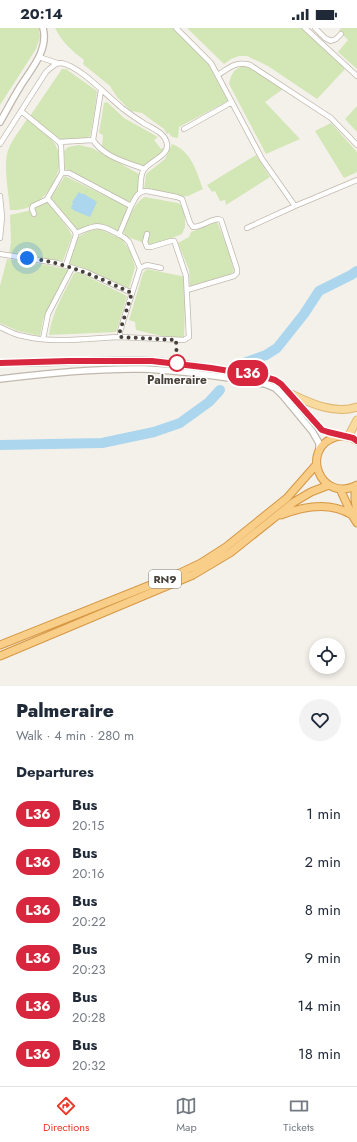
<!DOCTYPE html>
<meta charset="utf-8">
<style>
body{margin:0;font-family:Jost,sans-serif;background:#f2f2f3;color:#1f2937;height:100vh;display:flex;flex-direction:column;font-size:15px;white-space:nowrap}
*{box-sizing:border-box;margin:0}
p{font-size:13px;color:#747a83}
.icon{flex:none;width:22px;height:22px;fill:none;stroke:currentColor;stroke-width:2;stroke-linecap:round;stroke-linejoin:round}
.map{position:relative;height:658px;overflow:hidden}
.side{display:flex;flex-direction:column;background:#fff;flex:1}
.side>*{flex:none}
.badge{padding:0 8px;border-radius:13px;font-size:14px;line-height:26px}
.controls{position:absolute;left:309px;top:610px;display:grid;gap:8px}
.controls a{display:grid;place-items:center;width:36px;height:36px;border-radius:50%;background:#fff;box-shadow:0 2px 6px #0003;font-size:20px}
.you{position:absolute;width:20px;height:20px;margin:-10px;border:3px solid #fff;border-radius:50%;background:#1a73e8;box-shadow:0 0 0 6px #1a73e833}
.map>.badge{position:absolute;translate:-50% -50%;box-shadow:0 0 0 2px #fff}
h2{padding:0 16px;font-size:15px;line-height:36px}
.round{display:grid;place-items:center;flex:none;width:42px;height:42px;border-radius:21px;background:#f2f2f3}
.headline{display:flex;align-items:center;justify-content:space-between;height:68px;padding:0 16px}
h1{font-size:19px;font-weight:800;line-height:30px}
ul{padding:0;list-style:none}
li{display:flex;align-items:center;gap:12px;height:48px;padding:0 16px}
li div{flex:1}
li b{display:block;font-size:15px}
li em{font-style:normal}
li .badge{min-width:44px;font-weight:700;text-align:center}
.status{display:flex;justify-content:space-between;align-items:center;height:28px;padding:0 20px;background:#fff;direction:ltr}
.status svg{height:11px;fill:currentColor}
.menu{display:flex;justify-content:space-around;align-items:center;height:56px;border-top:1px solid #e0e1e3;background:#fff;font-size:11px;color:#747a83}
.menu a{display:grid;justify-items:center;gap:2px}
.menu .active{color:#ef3927}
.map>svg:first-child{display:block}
</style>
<div class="status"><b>20:14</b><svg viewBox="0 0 49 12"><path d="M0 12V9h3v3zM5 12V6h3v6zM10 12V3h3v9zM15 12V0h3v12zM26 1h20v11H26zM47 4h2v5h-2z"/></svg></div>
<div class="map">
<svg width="357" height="658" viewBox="0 0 357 658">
<rect width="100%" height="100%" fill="#f4f1eb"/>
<path fill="#d3e6b6" d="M0 0H39L40 9 36 21 0 77Z
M55 0H173L208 36 228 73 179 99 178 110 172 109 169 105 167 106 164 101 142 85 131 83 117 69 110 58 83 36 84 32C72 23 62 14 55 0Z
M187 0H302L345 41 317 71 268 38 247 28H239L231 31 224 36Z
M341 0H357V41L338 24 348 12 339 3Z
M244 38 253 41 283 61 265 74 300 111 266 126 229 56C231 46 234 40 244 38Z
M62 41H66L97 63 95 80 90 108 82 112H61L30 88Z
M107 74 124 90 158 109 154 112 161 121 165 119 164 126 144 141 104 122 102 118 103 107 99 105 104 75Z
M357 78V104L345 91Z
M27 91C36 99 49 106 55 116 69 140 47 175 23 181 19 182 14 182 10 182 9 166 2 134 9 120 13 110 21 101 27 91Z
M331 95 357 124V144L344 150 315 103Z
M172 116C191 123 196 142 203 161L188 168 179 169 144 162 146 146 165 131Z
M79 117 92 120 139 146V162L132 175 72 146 65 141 64 123 68 119Z
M256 127 270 149 226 177 225 172 220 173 215 163 212 164 207 157Z
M65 148 130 180 119 203 117 204 100 197 78 204 50 171Z
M145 169 178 175 183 179 185 190V199L182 206 165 213 147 218C140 210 127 213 123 203 128 193 134 174 145 169Z
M47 172 69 202 72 208 63 233 9 226 11 214 10 187 32 182Z
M217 194 227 218 234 243 230 247 190 260 189 242 178 215 189 209 191 204Z
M99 201 122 211 130 223 135 239 129 260 71 237 68 234 78 209 89 203Z
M7 231 25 233 67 241 69 243 43 292 40 308 18 303 0 295V258Z
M147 241 186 249 184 310 162 308 136 302 135 294 129 292 143 245Z
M78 244 127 268 116 304 49 307C52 284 64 265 74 245Z"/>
<path fill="#abd6ed" d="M79 164 82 166H84L97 174 90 189 75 183 71 180 73 176 72 174Z"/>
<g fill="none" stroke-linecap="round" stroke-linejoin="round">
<path stroke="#abd6ed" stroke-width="10" d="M238 337 266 327 277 320 304 286 319 263 351 247 357 243
M0 417 102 415 154 404 180 395 209 374 220 362"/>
<defs>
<path id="minor" d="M176 0 211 35 262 131 295 178
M305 0 357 48
M315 0 325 10 331 13 336 11 341 6
M39 29 57 35
M218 47C230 39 236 33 250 37L331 90 357 117
M101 62 93 112C104 129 126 134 144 141
M21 83 59 114 61 117 62 145
M184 101 232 74
M59 114 93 112
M0 116 46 44C51 40 54 35 61 35 80 38 107 68 122 80 130 86 137 91 145 96 154 101 165 105 167 116 169 129 148 133 143 143 140 149 141 157 140 164
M0 168 2 189 0 210
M47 171 62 145H69L131 178 119 207
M131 178C135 171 138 162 147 163L177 169 182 171 190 195 193 199C202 199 209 192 218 191L221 192 237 241V245L234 248 187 262
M34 186 32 181 33 178 48 171 75 203 76 207 66 237
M247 200 295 178 357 152
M76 205C94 198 97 194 116 205 120 207 125 209 129 214L140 240
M0 226 57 235 86 244 132 265
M0 299C8 303 15 307 23 308 54 316 88 310 120 309V303L140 240 147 237 161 240
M120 309 184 312 189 309 186 248 175 215 174 213H171L151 219H147L145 214 147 206
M43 311 48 286 72 240"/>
<path id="tertiary" d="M0 94C7 82 13 70 20 59 31 41 49 22 43 0
M0 335C47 336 94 331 140 332 169 333 197 338 225 342 244 345 264 346 281 356L322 402 341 408
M0 351C47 345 96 340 144 341 183 343 226 349 265 356L275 360 283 368 312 403 319 415V423"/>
<path id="primary" d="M291 366C310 375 335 387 357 379
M348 409 357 392"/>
<path id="trunk" d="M357 413C351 409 343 407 336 409 299 420 320 476 357 457
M355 458V471L357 485
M340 461 352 487 357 495
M281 487C304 478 330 473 352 487
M0 617 178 546 201 535 226 519 287 470 316 437
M0 628 193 547 230 525 294 474 311 464 329 457"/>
</defs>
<use href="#minor" stroke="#c0b8ad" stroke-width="6"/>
<use href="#tertiary" stroke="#c0b8ad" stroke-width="8"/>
<use href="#primary" stroke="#deb66f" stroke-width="9"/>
<use href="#trunk" stroke="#d69743" stroke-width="9"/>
<use href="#minor" stroke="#fff" stroke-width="4.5"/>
<use href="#tertiary" stroke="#fff" stroke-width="5.5"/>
<use href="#primary" stroke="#f9da9f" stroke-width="7"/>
<use href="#trunk" stroke="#f8ce89" stroke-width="7"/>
</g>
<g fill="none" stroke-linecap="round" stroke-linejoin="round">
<defs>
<path id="line" d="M0 335 68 333H152L211 340 261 348 275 352 281 356 322 402 328 404 353 410 357 413"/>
</defs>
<use href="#line" stroke="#fff" stroke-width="9"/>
<use href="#line" stroke="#d7263d" stroke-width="6"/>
<path stroke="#484139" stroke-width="4" stroke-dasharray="0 7.2" d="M27 230C65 234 97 249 132 265L120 303V309L176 312 177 335"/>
</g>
<circle fill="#fff" stroke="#d7263d" stroke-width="2" cx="177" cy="335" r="8"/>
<g text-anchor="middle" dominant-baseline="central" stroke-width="3" stroke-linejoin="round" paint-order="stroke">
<rect fill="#fff" stroke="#7f7a74" stroke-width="1" x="149" y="542" width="32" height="18" rx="3"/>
<g font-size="11" font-weight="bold" fill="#484139">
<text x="165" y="551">RN9</text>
</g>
<g font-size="12" font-weight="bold" fill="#484139" stroke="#fff">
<text x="177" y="352">Palmeraire</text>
</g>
</g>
</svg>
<div class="controls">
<a><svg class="icon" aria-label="locate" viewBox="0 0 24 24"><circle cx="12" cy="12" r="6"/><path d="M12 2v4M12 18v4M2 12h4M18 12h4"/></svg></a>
</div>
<div class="you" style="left:27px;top:230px"></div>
<b class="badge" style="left:248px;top:345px;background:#d7263d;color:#fff">L36</b>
</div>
<section class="side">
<div class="headline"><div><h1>Palmeraire</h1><p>Walk · 4 min · 280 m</p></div><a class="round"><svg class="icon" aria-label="heart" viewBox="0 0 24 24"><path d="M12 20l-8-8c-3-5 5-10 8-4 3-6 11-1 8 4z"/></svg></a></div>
<h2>Departures</h2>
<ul>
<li><span class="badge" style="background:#d7263d;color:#fff">L36</span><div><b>Bus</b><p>20:15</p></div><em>1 min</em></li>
<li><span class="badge" style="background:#d7263d;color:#fff">L36</span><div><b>Bus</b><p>20:16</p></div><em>2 min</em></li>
<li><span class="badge" style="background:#d7263d;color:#fff">L36</span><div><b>Bus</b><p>20:22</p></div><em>8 min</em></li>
<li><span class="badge" style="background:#d7263d;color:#fff">L36</span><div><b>Bus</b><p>20:23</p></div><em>9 min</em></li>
<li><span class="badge" style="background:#d7263d;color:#fff">L36</span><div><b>Bus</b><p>20:28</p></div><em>14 min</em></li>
<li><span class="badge" style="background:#d7263d;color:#fff">L36</span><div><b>Bus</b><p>20:32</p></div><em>18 min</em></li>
</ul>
</section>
<nav class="menu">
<a class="active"><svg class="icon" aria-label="directions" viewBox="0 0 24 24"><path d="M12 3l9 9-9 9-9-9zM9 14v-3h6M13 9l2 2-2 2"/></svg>Directions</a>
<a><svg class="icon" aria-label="map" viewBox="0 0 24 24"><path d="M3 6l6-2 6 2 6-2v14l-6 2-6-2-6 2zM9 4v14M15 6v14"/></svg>Map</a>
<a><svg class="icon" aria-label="tickets" viewBox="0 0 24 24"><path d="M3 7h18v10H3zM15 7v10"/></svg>Tickets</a>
</nav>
